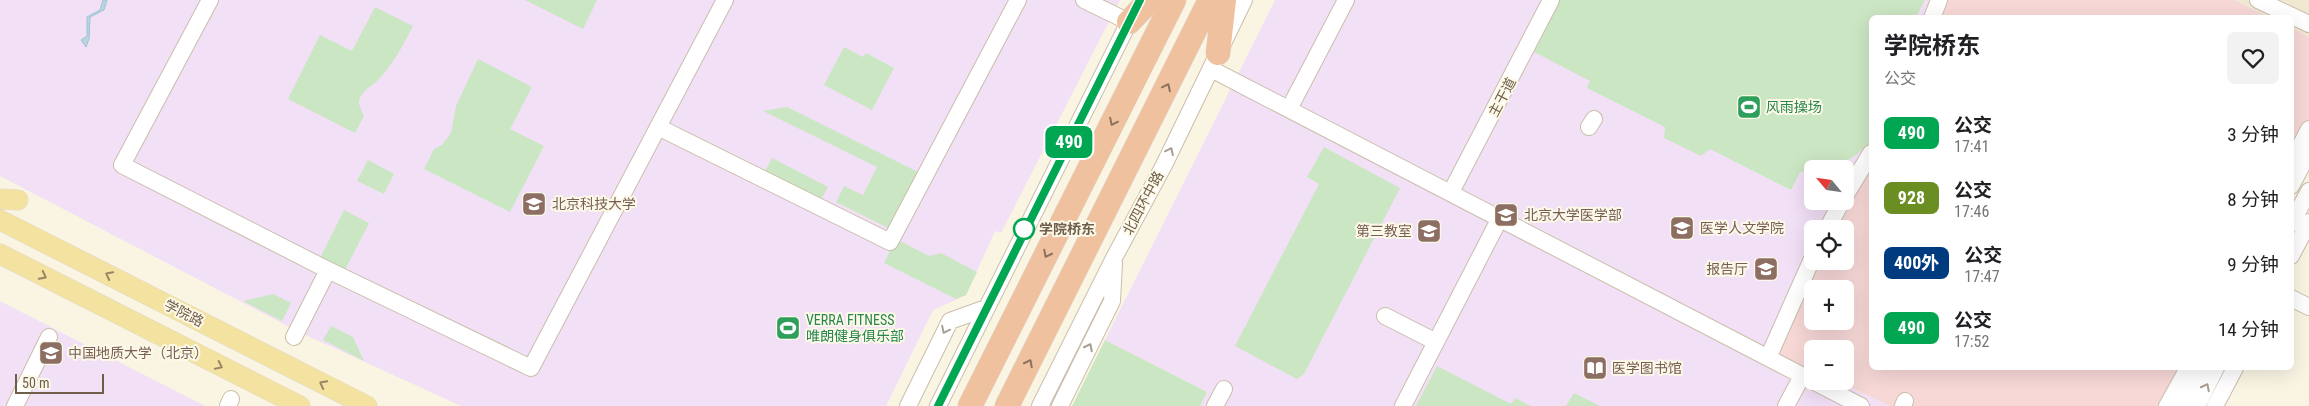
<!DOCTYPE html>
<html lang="zh">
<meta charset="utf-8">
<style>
body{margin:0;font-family:"Roboto Condensed","Noto Sans SC",sans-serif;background:#f2f2f2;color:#202124;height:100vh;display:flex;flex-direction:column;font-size:19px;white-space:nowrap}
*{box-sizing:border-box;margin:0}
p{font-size:16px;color:#757577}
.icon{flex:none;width:28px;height:28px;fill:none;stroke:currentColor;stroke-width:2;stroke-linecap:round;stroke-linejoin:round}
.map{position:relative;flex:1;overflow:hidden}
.side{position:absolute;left:1869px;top:15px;width:425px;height:355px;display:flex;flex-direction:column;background:#fff;border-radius:8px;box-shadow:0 5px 20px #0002}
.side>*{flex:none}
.badge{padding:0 10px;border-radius:8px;font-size:18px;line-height:32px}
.needle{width:32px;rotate:299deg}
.tools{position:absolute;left:1804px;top:160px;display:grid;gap:10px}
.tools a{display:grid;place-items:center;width:50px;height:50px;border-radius:8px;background:#fff;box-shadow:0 5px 20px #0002;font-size:25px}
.scale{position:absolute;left:15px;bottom:12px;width:89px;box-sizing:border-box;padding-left:5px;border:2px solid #705e4b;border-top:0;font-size:14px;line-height:18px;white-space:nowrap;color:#705e4b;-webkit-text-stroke:4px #fdf9e9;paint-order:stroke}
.map>.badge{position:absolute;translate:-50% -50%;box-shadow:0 0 0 2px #fff}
.round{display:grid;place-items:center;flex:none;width:52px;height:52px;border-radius:8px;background:#f2f2f2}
.summary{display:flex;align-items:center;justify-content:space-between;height:85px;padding:0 15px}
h1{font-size:24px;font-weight:700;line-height:38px}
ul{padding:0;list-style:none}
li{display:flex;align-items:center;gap:15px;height:65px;padding:0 15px}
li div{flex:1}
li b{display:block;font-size:19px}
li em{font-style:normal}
li .badge{min-width:55px;font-weight:700;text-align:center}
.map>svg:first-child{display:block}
</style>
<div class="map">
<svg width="2309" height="406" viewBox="0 0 2309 406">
<rect width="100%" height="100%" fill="#faf5e3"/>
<path fill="#f1e8d2" d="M2230 0H2309V37L2291 29V18L2267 17Z"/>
<path fill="#f2e0f6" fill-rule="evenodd" d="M0 0H1120L1001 233 995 231 966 295 933 310 886 406H461L299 332 0 176Z
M1275 0H1948L1939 17 1871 18V165L1838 229H1812V261H1821L1775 352 1812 370V381H1837L1890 406H1200L1207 392 1105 340ZM1812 169H1845V201H1812Z
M0 301 205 406H0Z"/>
<path fill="#f7d8d7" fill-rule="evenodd" d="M1948 0H2234L2269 17 1939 18Z
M2291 28 2309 37V121L2291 154Z
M1871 165V368H2178L2157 406H1890L1837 381H1845V349H1812V370L1774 352 1821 261H1845V229H1838ZM1812 289H1845V321H1812Z"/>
<path fill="#cbe6c3" d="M525 0H597L583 29Z
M1560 0H1925L1916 17 1871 18V142C1853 159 1838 169 1812 169V171L1800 172 1791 190 1710 149 1701 156 1664 138 1665 127 1587 88 1590 81 1534 52Z
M375 7 413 26C403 45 394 63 379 79 372 87 362 89 359 101 359 107 362 111 364 116L355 133 288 99 320 35 352 51Z
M844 47 863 57 866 53 894 68 872 110 824 85Z
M478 59 532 87 510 129 544 146 510 212 424 169 434 149 442 145 451 133 456 106Z
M787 107 920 173 892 230 836 202 844 186 863 195 877 167 763 111Z
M1324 147 1400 188 1304 374 1297 379 1235 346 1319 184 1307 177Z
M772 158 828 187 821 200 765 171Z
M368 160 394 174 384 194 357 181Z
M344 210 369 223 342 276 317 264Z
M896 239 929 256 941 253 977 272 966 295 956 299 884 263Z
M273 294 291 303 282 321 243 301Z
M331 326 353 337 364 361 323 340Z
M1105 340 1207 392 1200 406H1072Z
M1437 366 1511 404 1515 398 1531 406H1416Z
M1574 393 1600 406H1566Z"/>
<path fill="#b9d5e2" stroke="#a0c3d3" d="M103 0H107L104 10 90 17 89 39 86 47 81 40 87 36V17L100 10Z"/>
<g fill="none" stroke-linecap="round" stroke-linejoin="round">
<defs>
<path id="minor" d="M210 0 122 165 328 270 531 368 725 0
M1084 0 1129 22
M2258 0 2309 24
M1932 18 1939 0
M1211 69 1861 406
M1289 109 1346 0
M658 127 890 242 1018 0
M1589 127 1594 119
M2291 164 2309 129
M2291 186 2308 154
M1451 192 1551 0
M1845 196 1871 153
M2291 224 2309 191
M1827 229 1842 201
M2291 256 2309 222
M2291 298 2309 307
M1385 316 1436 342
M294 337 328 270
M1768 358 1812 259
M15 406 49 337
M228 406 231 399
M908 406 950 321 986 308
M938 406 1133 14
M1040 406 1115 256 1164 165 1244 0
M1060 406 1112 301 1114 263
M1215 406 1224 389
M1403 406 1500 218
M1786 406 1802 376
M1903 406 1905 401
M2167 406 2188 368
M2180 406 2199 368
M2197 406 2216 368
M2215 406 2235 368"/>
<path id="major" d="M0 199 18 200
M0 220 367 406
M0 254 300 406"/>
<path id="highway" d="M1129 22 1150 0
M1218 53 1224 0
M970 406 1174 0
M1007 406 1210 0"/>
</defs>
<use href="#minor" stroke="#cabeaa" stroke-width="18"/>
<use href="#major" stroke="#ddd8d4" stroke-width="21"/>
<use href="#highway" stroke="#ddd8d4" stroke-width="25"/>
<use href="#minor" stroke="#fff" stroke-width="16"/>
<use href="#major" stroke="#f4e3a0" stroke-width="20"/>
<use href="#highway" stroke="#f0c19e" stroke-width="24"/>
</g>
<defs><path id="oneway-chevron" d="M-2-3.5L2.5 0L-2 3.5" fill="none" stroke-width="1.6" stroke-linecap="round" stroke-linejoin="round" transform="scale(1.25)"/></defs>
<g stroke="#8a725c">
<use href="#oneway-chevron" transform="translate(1167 87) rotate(-64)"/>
<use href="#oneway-chevron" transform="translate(1113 122) rotate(116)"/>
<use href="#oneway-chevron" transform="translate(1047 254) rotate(117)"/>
<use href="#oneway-chevron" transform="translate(1029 363) rotate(-63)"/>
</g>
<g stroke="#a99e93">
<use href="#oneway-chevron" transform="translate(1170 151) rotate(-64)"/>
<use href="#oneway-chevron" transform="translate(945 330) rotate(116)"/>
<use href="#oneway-chevron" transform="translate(1089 347) rotate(-63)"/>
<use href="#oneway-chevron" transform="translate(2206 387) rotate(-63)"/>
</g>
<g stroke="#988664">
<use href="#oneway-chevron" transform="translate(109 275) rotate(-153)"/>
<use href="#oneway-chevron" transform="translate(43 276) rotate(27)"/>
<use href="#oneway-chevron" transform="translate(219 366) rotate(26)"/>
<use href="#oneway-chevron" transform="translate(323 384) rotate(-153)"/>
</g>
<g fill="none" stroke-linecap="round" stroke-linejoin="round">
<defs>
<path id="line" d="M938 406 1140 0"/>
</defs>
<use href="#line" stroke="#fff" stroke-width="11"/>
<use href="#line" stroke="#00a651" stroke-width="8"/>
</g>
<defs>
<symbol id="stadium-square" viewBox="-11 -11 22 22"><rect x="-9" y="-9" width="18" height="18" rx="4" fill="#2e9e5b" stroke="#fdf9e9"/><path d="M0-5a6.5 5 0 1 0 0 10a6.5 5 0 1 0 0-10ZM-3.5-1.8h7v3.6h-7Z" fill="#fff"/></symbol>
<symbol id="university-square" viewBox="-11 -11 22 22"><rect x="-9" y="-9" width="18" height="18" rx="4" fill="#8d6e63" stroke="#fdf9e9"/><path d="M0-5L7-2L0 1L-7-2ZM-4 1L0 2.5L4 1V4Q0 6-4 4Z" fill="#fff"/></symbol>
<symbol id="library-square" viewBox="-11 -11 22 22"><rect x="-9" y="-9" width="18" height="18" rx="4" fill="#8d6e63" stroke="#fdf9e9"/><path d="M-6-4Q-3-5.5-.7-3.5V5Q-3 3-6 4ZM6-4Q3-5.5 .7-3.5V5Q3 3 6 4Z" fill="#fff"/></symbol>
</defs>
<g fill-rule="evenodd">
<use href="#stadium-square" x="1735" y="93" width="28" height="28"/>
<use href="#university-square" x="520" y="190" width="28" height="28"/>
<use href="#university-square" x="1492" y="201" width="28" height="28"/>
<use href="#university-square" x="1668" y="214" width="28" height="28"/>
<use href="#university-square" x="1415" y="217" width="28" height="28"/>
<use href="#university-square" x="1752" y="255" width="28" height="28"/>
<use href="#stadium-square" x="774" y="314" width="28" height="28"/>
<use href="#university-square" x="37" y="339" width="28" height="28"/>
<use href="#library-square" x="1581" y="354" width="28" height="28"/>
</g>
<circle fill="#fff" stroke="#00a651" stroke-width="2.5" cx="1024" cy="229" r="10"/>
<g text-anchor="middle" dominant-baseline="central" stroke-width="4" stroke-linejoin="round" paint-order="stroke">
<g font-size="14" fill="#705e4b" stroke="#fdf9e9">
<text transform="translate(1502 97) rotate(-62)">主干道</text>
<text transform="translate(1143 203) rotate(-62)">北四环中路</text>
<text transform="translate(184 313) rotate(27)">学院路</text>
</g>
<g font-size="14" fill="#27864d" stroke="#fdf9e9" text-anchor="start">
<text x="1766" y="107">风雨操场</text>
<text x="806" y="320">VERRA FITNESS<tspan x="806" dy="16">唯朗健身俱乐部</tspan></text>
</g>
<g font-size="14" fill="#785e54" stroke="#fdf9e9" text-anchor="start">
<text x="552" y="204">北京科技大学</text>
<text x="1524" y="215">北京大学医学部</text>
<text x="1700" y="228">医学人文学院</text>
<text x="1412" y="231" text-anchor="end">第三教室</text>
<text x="1748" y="269" text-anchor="end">报告厅</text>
<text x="68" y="353">中国地质大学（北京）</text>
<text x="1612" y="368">医学图书馆</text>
</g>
<g font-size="14" font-weight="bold" fill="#705e4b" stroke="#fdf9e9" text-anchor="start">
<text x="1039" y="229">学院桥东</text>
</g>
</g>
</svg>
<div class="tools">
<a><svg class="needle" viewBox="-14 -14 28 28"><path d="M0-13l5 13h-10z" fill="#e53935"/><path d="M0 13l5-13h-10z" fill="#757577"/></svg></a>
<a><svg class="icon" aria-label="locate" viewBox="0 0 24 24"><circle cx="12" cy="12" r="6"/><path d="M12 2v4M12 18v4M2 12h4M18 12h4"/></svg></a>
<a>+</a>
<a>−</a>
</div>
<div class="scale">50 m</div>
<b class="badge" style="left:1069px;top:142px;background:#00a651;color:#fff">490</b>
<section class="side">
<div class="summary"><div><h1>学院桥东</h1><p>公交</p></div><a class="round"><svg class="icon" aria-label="heart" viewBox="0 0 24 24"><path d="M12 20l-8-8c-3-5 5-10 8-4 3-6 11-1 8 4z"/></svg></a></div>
<ul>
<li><span class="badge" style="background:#00a651;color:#fff">490</span><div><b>公交</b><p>17:41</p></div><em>3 分钟</em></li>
<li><span class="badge" style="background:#6b8e23;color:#fff">928</span><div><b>公交</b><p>17:46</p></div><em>8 分钟</em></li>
<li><span class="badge" style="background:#003b80;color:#fff">400外</span><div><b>公交</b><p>17:47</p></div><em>9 分钟</em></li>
<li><span class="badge" style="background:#00a651;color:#fff">490</span><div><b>公交</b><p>17:52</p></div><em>14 分钟</em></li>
</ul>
</section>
</div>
